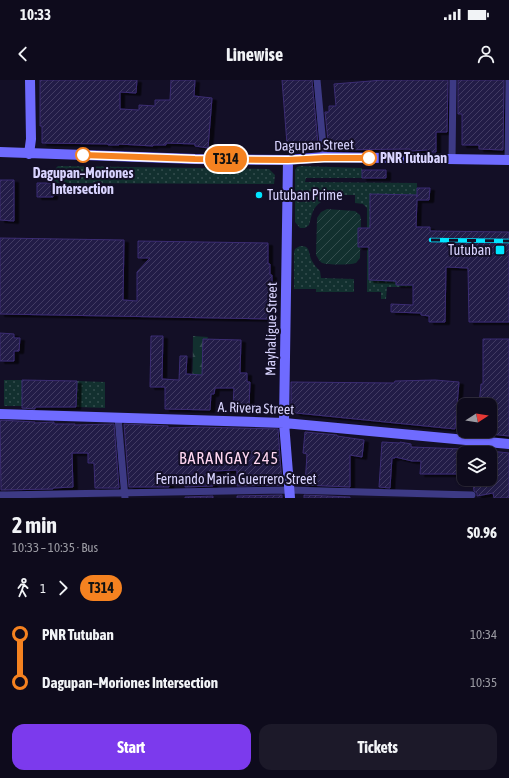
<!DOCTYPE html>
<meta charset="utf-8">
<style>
body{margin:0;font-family:"Asap Condensed",sans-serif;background:#1c1929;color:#f1f3f6;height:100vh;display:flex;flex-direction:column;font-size:15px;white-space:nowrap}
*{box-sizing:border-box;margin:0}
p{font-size:13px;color:#9b9ba3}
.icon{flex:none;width:22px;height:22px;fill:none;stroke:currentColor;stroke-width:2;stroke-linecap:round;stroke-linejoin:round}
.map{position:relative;height:418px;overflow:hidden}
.sheet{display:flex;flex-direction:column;background:#0e0b1c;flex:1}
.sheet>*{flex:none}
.badge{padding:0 8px;border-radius:13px;font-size:14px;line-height:26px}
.needle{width:26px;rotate:78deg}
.tools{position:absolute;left:457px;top:318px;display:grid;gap:8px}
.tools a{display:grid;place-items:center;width:40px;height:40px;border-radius:8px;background:#0e0b1c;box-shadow:0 1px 3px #0004,0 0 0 1px #2e2b3b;font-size:20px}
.map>.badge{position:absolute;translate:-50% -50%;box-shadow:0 0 0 2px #fff}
.legs{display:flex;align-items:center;gap:6px;height:44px;padding:0 12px;font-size:13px}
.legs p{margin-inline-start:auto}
.summary{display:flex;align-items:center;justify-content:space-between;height:68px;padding:0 12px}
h1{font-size:22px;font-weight:700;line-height:30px}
.action{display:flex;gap:8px;margin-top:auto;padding:8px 12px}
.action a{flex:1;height:46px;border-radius:12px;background:#7c3aed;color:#fff;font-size:16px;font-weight:700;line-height:46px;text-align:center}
.action a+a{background:#1c1929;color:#f1f3f6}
ul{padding:0 12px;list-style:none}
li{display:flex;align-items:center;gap:14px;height:48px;font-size:15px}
li i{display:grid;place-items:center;width:6px;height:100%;margin:0 5px;background:currentColor}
li i::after{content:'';width:10px;height:10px;margin:-5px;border:3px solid;border-radius:50%;background:#0e0b1c}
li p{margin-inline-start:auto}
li:first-child i{background:linear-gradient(#0000 50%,currentColor 0)}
li:last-child i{background:linear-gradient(currentColor 50%,#0000 0)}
.status{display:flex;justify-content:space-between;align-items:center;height:28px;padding:0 20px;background:#0e0b1c;direction:ltr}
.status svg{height:11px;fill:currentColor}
header{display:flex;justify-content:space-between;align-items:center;height:52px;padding:0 12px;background:#0e0b1c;font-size:18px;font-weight:700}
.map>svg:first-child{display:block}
</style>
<div class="status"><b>10:33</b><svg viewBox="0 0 49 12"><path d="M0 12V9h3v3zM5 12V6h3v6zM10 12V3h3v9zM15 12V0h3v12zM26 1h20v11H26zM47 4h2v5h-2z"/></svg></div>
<header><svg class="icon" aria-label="back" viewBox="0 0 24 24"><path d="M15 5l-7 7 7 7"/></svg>Linewise<svg class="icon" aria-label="person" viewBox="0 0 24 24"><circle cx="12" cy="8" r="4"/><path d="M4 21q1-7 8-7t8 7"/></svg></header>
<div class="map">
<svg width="509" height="418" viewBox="0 0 509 418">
<defs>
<pattern id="grass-dots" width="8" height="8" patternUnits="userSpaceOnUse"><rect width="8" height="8" fill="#12302f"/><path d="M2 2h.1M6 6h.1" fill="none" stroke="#344d4e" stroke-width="1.8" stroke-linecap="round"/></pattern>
<pattern id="forest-firs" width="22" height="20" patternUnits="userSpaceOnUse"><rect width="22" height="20" fill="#12302f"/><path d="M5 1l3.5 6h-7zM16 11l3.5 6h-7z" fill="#344d4e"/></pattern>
<pattern id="garden-furrows" width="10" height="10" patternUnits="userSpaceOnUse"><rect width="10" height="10" fill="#12302f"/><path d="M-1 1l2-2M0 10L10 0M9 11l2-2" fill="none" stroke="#344d4e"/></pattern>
<pattern id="building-hatch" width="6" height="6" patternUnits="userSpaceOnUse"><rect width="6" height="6" fill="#241b47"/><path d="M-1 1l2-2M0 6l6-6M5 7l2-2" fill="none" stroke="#433b63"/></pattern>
<filter id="shadow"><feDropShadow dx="4.5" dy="2.5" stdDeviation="0" flood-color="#0009"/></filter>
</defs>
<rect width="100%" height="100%" fill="#130f26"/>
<path fill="url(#grass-dots)" d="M58 86 269 89 275 95 274 104 54 103V90Z
M297 87 300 86 362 88V98H306L305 102 417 103V115L370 114V148H367V128L363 124 355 123V115H321V122C312 128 312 135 309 145L305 148H300L295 142V90Z
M300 166C311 165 308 174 312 181 314 185 317 188 320 191L321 198 354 199V212H316V209H294V172L295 169Z
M367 167H369V200L396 201V205H416V207H387L386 219H381V212H367Z
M4 300H22V326H4Z
M77 301 105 302V328L77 327Z"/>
<path fill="url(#forest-firs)" d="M193 256 208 257 207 259H203L202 330H192Z"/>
<path fill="url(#garden-furrows)" d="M327 129 355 131 360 135 361 139 360 178 356 183C350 185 328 185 322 183 319 181 318 178 316 175L317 138 321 132Z"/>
<path fill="url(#building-hatch)" stroke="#3b2d73" filter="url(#shadow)" d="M40 0H137L136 13 120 12V29L139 30V25L155 26V20H170L171 0H195L194 16 212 18 208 68 195 66V64L166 63V65H153V66L119 64V65H108V64L42 63V46H40Z
M282 0H312L318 64H287Z
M383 0H448L447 52H436V72H427V70L410 71V69L329 70 325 32H329V26H336L334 4Z
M458 0H504L503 70 479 69V65H462V34H458Z
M362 90H386V98H362Z
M0 100H14V141L0 140Z
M37 103H53V117H37Z
M417 108H430L429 120H417L416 147H430V151L509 152V242H469L468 188 446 187 445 242H429V236L421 235V233L391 232V224L413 225V205H396V201L369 200V167H358V148H370V114L417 115V117Z
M0 158 124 160 123 220 137 221V192L150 178H138V161L268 163V184H270V195H272V239L0 234Z
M0 253 14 254V258H20L19 271H14V281H0Z
M151 256H163L162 299 179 300 180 276H187L186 294 202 295 203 259 241 260 240 293H247V302H250L249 327 233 326 234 308H215L214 314H211L210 330 165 329V307H150Z
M483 259H509V356L490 354V325H479L481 304H483Z
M22 300 77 301 76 327H35V329L22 328Z
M435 300 459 302 455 349 296 333 291 329V302L394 303 395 301Z
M0 340 35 342V343L54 342V344H75V345L114 344 119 408H95L94 383H88V373H72L73 407 53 408V409L1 410Z
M124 344 168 346V348L196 347 278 349 282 404V405L237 406V390L213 391V406L185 407V401H169V407H129Z
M305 352 337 355V356L364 360 362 377 350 375V407L305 405 307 374 303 373Z
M382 362 400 363V362L411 364V367L464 369V394H420L421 381H412L395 377V378H392L390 408 379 407Z
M490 371 509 373V418H494L493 413 477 416V413L474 411 473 402 490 399Z
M282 415V418H237V416Z
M304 415 350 417V418H304Z
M213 416V418H185V417Z"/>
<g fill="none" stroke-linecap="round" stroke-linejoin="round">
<path stroke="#3d3a85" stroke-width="7" d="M317 0 324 77
M452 79 453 0
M508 80 509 0
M118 338 125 418
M0 415 289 410 472 415"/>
<path stroke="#6f6bff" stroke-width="10" d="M0 72 195 79 288 80 324 77 509 80
M29 74 31 59 30 0
M288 80 284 343 290 418
M0 334 284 343 509 364"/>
<defs>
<path id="rail" d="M431 160 509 161"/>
</defs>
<use href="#rail" stroke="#00e5ff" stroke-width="4.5"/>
<use href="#rail" stroke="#130f26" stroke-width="3" stroke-dasharray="9" stroke-linecap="butt"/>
</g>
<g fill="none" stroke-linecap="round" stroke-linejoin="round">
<defs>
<path id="line-1" d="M83 75 195 79 288 80 324 78H369"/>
</defs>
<use href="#line-1" stroke="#fff" stroke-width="9"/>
<use href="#line-1" stroke="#f58220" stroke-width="6"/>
</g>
<g fill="#fff" stroke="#f58220" stroke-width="2">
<circle cx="83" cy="75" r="7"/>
<circle cx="369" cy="78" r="7"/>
</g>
<g fill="#00e5ff" stroke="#130f26" stroke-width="1.5">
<circle cx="259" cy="115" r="4"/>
<rect x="495" y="165" width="10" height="10" rx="2"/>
</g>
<g text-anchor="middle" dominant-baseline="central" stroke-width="4" stroke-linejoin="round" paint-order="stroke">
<g font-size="14" fill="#d9d4ff" stroke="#130f26">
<text transform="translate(314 65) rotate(-1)">Dagupan Street</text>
<text transform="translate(271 249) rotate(-89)">Mayhaligue Street</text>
<text transform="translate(256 328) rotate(2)">A. Rivera Street</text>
<text x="236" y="399">Fernando Maria Guerrero Street</text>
</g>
<g font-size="14" font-weight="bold" fill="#d9d4ff" stroke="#130f26" text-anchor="start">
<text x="380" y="78">PNR Tutuban</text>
<text x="83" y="93" text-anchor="middle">Dagupan–Moriones<tspan x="83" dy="16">Intersection</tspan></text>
</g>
<g font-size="14" fill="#d9d4ff" stroke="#130f26" text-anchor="start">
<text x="267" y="115">Tutuban Prime</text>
<text x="491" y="170" text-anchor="end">Tutuban</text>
</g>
<g font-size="16" letter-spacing="1" fill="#ffd6f0" stroke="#130f26">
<text x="229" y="378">BARANGAY 245</text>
</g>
</g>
</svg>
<div class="tools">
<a><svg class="needle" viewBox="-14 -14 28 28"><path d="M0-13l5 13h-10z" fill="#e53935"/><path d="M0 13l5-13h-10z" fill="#9b9ba3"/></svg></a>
<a><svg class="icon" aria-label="layers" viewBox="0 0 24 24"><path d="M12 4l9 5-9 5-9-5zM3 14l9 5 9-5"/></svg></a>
</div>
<b class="badge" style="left:226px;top:79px;background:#f58220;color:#111">T314</b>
</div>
<section class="sheet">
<div class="summary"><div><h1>2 min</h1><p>10:33 – 10:35 · Bus</p></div><b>$0.96</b></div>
<div class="legs"><svg class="icon" aria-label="walk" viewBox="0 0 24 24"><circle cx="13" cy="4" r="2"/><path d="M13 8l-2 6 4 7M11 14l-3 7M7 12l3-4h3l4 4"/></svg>1<svg class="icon" aria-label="forward" viewBox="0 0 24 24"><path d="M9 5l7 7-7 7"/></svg><b class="badge" style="background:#f58220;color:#111">T314</b></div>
<ul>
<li><i style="color:#f58220"></i><b>PNR Tutuban</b><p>10:34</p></li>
<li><i style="color:#f58220"></i><b>Dagupan–Moriones Intersection</b><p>10:35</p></li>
</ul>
<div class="action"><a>Start</a><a>Tickets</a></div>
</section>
